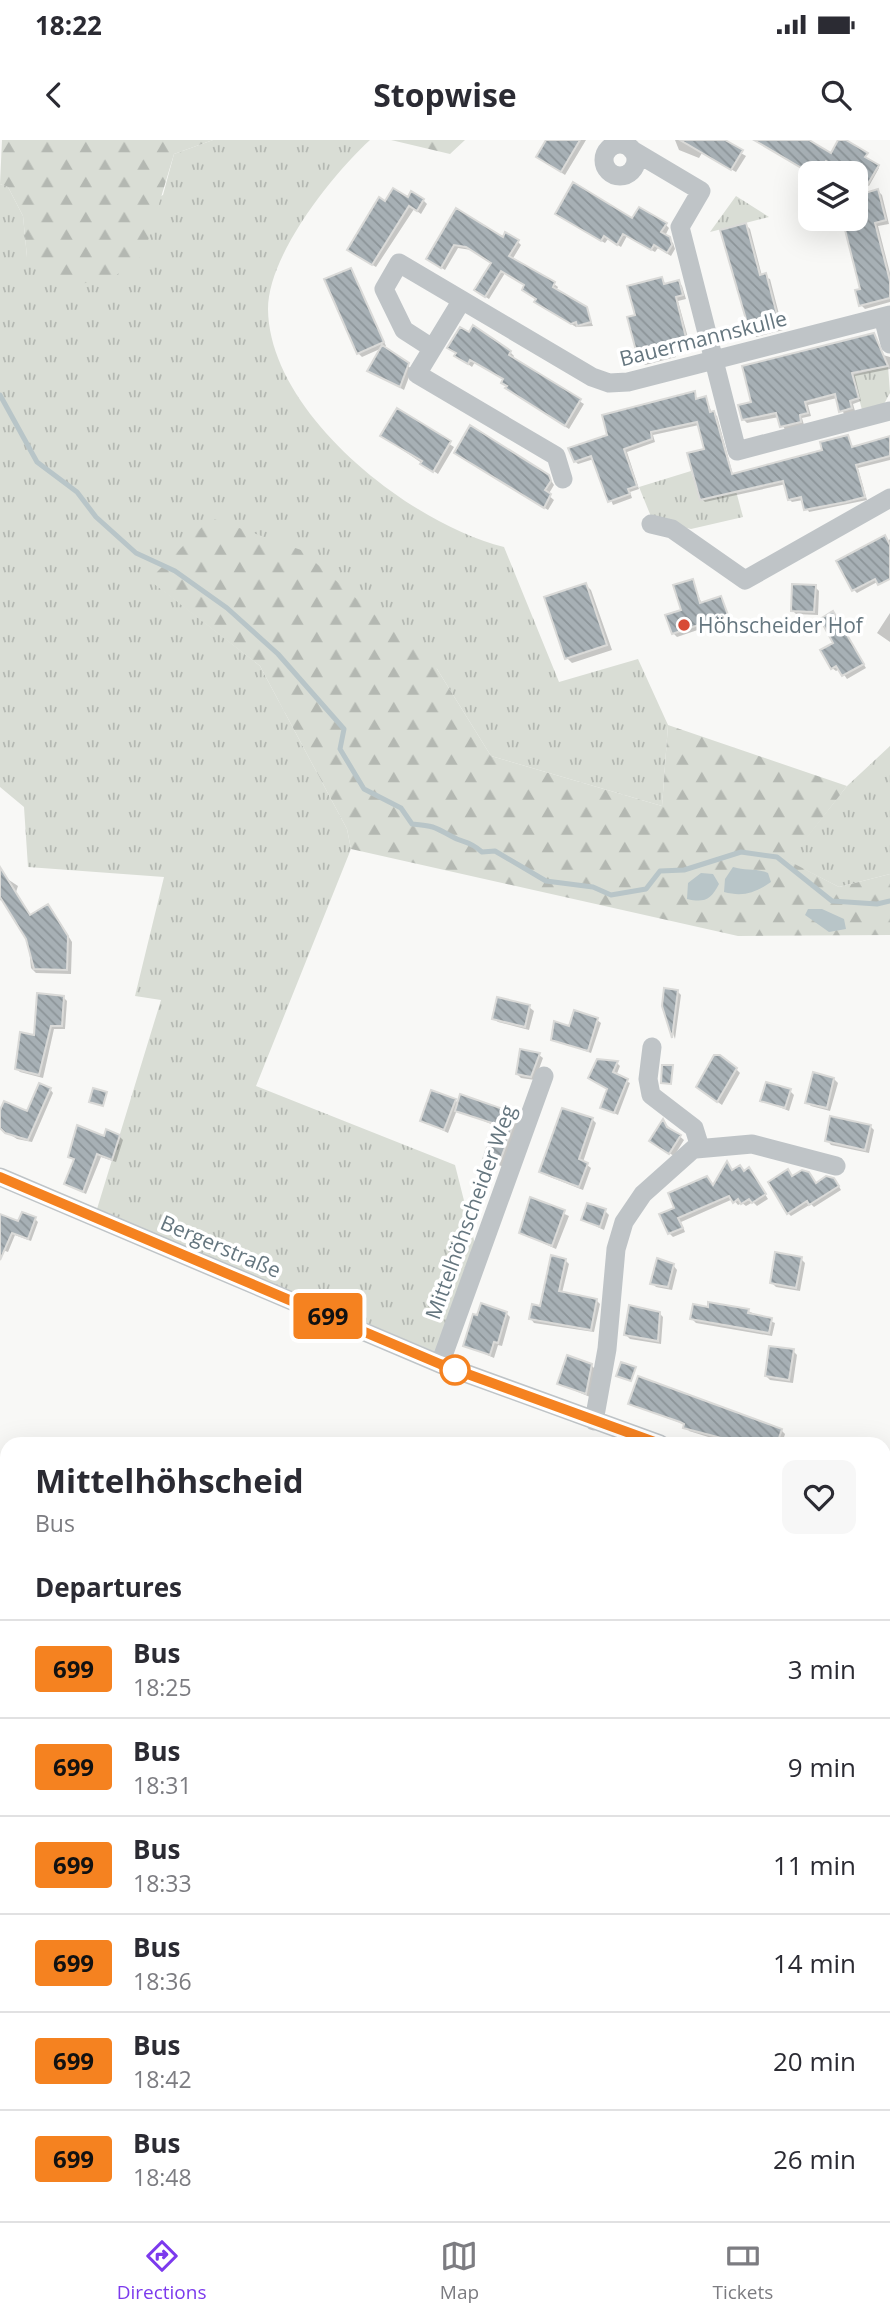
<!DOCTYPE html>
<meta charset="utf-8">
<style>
body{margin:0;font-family:"Open Sans",sans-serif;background:#f7f7f7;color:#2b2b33;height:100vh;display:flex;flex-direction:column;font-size:26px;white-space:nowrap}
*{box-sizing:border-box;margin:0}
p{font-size:23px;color:#7c7c81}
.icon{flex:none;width:38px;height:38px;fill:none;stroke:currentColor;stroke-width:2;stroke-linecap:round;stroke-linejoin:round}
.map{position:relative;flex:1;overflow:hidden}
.details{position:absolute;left:0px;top:1297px;width:891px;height:786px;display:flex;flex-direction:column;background:#fff;border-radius:21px 21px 0 0;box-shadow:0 7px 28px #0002}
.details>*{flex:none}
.badge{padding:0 14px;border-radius:5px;font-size:24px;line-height:46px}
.tools{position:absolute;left:798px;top:21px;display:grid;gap:14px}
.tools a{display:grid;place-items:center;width:70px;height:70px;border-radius:14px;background:#fff;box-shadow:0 7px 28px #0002;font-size:35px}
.map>.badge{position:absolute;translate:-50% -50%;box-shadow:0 0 0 4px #fff}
h2{padding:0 35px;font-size:26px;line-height:63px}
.round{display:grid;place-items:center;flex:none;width:74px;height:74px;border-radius:14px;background:#f7f7f7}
.headline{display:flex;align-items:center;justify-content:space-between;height:119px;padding:0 35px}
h1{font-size:33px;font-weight:700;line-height:52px}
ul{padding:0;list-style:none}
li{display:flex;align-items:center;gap:21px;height:98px;padding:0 35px;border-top:2px solid #e1e1e2}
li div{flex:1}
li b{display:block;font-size:26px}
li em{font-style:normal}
li .badge{min-width:77px;font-weight:700;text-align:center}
.status{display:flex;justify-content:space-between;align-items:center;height:49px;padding:0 35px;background:#fff;direction:ltr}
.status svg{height:19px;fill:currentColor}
header{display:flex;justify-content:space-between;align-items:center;height:91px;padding:0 35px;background:#fff;font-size:32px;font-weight:700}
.tab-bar{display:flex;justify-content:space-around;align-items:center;height:98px;border-top:2px solid #e1e1e2;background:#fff;font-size:19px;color:#7c7c81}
.tab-bar a{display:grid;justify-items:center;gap:4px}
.tab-bar .current{color:#7c3aed}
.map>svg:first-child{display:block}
</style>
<div class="status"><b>18:22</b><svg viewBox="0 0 49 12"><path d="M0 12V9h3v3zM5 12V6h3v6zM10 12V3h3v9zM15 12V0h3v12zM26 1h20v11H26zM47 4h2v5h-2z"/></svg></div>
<header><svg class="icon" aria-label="back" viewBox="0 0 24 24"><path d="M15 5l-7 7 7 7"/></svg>Stopwise<svg class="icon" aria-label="search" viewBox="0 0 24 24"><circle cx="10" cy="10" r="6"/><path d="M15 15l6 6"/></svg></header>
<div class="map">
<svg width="890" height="2081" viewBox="0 0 890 2081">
<defs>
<pattern id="grass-tufts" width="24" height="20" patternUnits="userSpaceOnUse" patternTransform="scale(1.75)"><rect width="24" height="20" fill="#d9ddd5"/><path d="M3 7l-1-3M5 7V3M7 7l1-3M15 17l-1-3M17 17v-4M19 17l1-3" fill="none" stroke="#b4b8b2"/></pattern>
<pattern id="forest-firs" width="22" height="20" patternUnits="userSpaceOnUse" patternTransform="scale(1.75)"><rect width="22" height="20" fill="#d9ddd5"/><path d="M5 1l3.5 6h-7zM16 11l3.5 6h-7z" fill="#b4b8b2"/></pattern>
<pattern id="building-back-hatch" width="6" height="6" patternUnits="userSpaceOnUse" patternTransform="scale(1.75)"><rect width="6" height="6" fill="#a7b0b5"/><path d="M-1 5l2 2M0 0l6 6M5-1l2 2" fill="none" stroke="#8c9498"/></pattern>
</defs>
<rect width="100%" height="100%" fill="#f8f8f6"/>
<path fill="url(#grass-tufts)" d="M213 0H370C332 35 268 115 268 169 269 273 410 384 504 407L559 542 638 519 668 585 662 666 491 616 437 529 150 440 260 526 347 689 351 709 256 946 455 1025 476 1108 435 1212 97 1069 161 860 135 856 164 737 28 727 24 667 0 647V44L8 47 23 76 27 117 163 55 174 14Z
M736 56 769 77 710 92Z
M888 226 890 253 884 264 862 270 853 235Z
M691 331 700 360 736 351 743 377 691 389 652 379 639 347Z
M890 606V734L839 747 788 721 847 646Z
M0 1788 7 1791V2076H300L303 2081H0Z
M884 1829 890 1831V1914L884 1911Z
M741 2076H814L809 2081H747Z"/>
<path fill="url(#forest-firs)" d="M2 0H213L174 14 144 114 114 137 76 145 27 117 23 76 8 47 0 44Z
M391 0H465L450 14Z
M211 378 301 410 437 529 491 616 662 666 668 585 847 646 789 721 839 747 890 734V795L738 796 351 709 347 689 260 526 149 440Z
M884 1704 890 1705V1831L884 1829Z
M0 1758 7 1762V1957L0 1955Z
M0 2068 7 2069V2076H44L75 2081H0Z
M300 2076H352L337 2081H303Z
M400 2076H515L505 2081H415Z
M661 2076H741L747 2081H669Z"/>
<path fill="#b8c5c8" d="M733 727C745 731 756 728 768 733L771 742C755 753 743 757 724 752L725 739Z
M701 733 713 734 719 744C711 760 704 763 687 759L688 743Z
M808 769H822L844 779 846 789 829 792 805 775Z"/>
<path fill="#0003" d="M549 0H586L565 35 538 17Z
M675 0H718L746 16 736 32 702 13 699 18 679 10Z
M768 0H805L831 15 842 0 866 14V20L879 28 869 46 856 38V33H848L828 21 821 33H811L766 7Z
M878 51 882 55 889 84 878 86 890 133V162L865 169 861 165 860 88 856 57Z
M409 59 423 60 427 64 421 74 414 69 376 127 354 114 386 63Z
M457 70 503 99 518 102 521 105 512 120 554 144 558 147 556 151 586 169 593 186 576 187 540 165 537 159 524 150 526 146 505 133 489 159 479 153 493 124 471 110 458 108 445 130 432 122Z
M560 77 666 85 669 88 665 96 673 103 675 109 671 116 658 108 655 112 627 96 621 107 608 99 605 103Z
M746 85 750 89 762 136 770 139 783 190 756 197 733 136 722 91Z
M351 130 386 206 383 208 412 229 404 250 369 230 382 208 362 217 358 213Z
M662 139 666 145 679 142 682 146 686 159 678 161 690 205 675 209 676 217 645 225 641 221 637 176Z
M874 195 883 215 890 217V229L855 236 861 261 853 264 855 271 844 274 837 258 808 265 811 276 802 278 804 285 785 290 779 277 747 283 743 279 754 263Z
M510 212 514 216 512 220 584 264 569 289 512 252 505 240 475 222 472 227 457 216Z
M694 253 698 260 706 258 712 273 717 276 733 335 824 311 848 296 853 308 890 298V320L858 328 867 360 809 372 803 360 792 362 789 359 786 344 705 362 702 359 706 310 699 285 653 295 655 302 627 312 639 349 630 352 632 358 613 365 594 319 578 324 575 321 609 296Z
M397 271 454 307 438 334 382 296Z
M460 316 548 336 554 345 548 355 554 360 548 370Z
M890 399V435L857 453 854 450Z
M692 441 702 464 720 458 730 479 677 497 673 493Z
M586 445 591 450 612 510 572 523 567 518Z
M815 447 819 451 818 475 796 474 792 470Z
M833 473 866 528 847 539 840 529 836 531 832 528 835 504Z
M890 473V502L877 493Z
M0 734 18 746 16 752 31 776 48 766 53 771 72 802 71 834 36 833 31 828 28 798 16 767 0 760Z
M677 851 681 855 675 899 664 866Z
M63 857 67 861 65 889H54L43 938 20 932 16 928Z
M529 867 534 871 529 890 498 882 493 878Z
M597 880 601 883 591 913 553 899 570 888Z
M539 915 543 918 535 940 521 938 517 934Z
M617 923 620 926 616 936 630 943 618 975 602 967 609 950 590 938Z
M736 929 740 933 722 965 702 951Z
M834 939 838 943 830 971 811 966 807 962Z
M50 949 53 953 32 1002 17 999 0 988V975L28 973Z
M790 951 794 955 789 971 762 960Z
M455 960 459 964 516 975 520 979 503 1027 485 1018 496 986 457 970 448 993 422 980Z
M592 979 596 983 583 1022 591 1028 583 1050 545 1035 541 1031Z
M663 982 684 1000 674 1016 655 1004Z
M870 986 874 990 869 1013 831 1005 827 1000Z
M119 996 123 1000 116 1022 101 1017 86 1054 66 1044 75 1020 70 1016 105 998Z
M727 1024 733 1032 749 1029 768 1059 757 1066 753 1062 746 1066 742 1063 738 1065 733 1059 681 1082 685 1092 673 1097 669 1093 676 1069 707 1038 714 1047Z
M788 1031 793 1037 816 1044 837 1043 841 1050 814 1067 811 1064 791 1076 788 1073Z
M531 1059 569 1076 556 1109 521 1093Z
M605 1071 609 1075 604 1090 583 1080Z
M0 1076 19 1084 35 1079 38 1082 31 1101 15 1095 8 1112 0 1109Z
M801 1119 805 1123 800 1151 776 1147 772 1143Z
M565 1120 569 1124 562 1153 596 1160 600 1164 594 1192 534 1183 531 1179 541 1168Z
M673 1125 677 1130 672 1150 656 1147 652 1143Z
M748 1171 775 1183 772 1196 696 1183 692 1179Z
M506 1173 510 1177 502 1206 498 1205 494 1218 465 1205Z
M659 1173 663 1177 661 1204 630 1199 626 1195Z
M793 1211 797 1215 793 1243 770 1240 766 1236Z
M591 1225 595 1229 590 1257 559 1244Z
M630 1264 781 1290 785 1294 782 1304H731L689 1291 686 1285Z"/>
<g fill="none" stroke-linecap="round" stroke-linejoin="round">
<path stroke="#b8c5c8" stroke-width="5" d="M0 255 37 322 77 352 96 377 136 413 175 431 227 468 278 514 344 589 340 609 364 649 401 668 412 684C433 686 433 686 451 696 464 704 467 699 482 712L495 711 546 741 593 747 611 755 646 749 660 731 684 730 741 712 777 717 832 761 877 764 890 761
M412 2076 429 2081 461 2076
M669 2076 681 2081
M113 2081 116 2076"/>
</g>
<path fill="url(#building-back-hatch)" stroke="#dadad8" stroke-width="2" d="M546 0H580L561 32 536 17Z
M680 0H725L743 10 731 30Z
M754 0H809L831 13 838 0H846L868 13 865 17 879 25 862 54 878 49 886 80 875 83 890 141V158L859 166 855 150 860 149 845 90 856 87V33H847L826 21 819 33H810Z
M573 42 632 78 639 67 667 83 661 92 670 97 672 105 667 113 654 105 651 110 623 94 617 105 604 96 601 101 555 74Z
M393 48 408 57 411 51 424 59 417 71 409 66 372 125 347 110 379 57 385 61Z
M456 68 503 97 505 92 519 100 509 116 555 142 553 147 587 167 591 182 577 186 576 182 571 184 534 162 536 159 522 150 524 145 501 131 485 157 474 150 491 123 466 107 454 105 441 128 426 119Z
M746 83 760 135 766 133 780 186 750 193 720 90Z
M351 128 384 202 357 214 324 139Z
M662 137 664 144 679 140 683 155 676 157 687 202 672 206 674 213 639 222 627 177 635 175 627 146Z
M473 185 511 211 509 215 581 259 565 286 505 248 507 246 501 243 503 239 470 220 468 224 454 216 456 213 447 208 460 187 469 192Z
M874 193 888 226 852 233 859 258 850 261 852 268 839 272 835 254 805 262 808 273 800 275 801 282 780 287 776 273 742 280 738 265 751 262 742 226Z
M382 205 409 223 400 247 367 231Z
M695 251 696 259 706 256 710 272 714 271 732 334 822 310 820 302 848 295 852 307 890 296V316L856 325 865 357 846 362 804 370 801 357 788 360 783 341 700 360 687 313 704 309 697 282 651 292 652 299 624 309 637 346 628 349 630 354 608 362 591 316 574 322 568 308 607 295 602 275Z
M397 268 451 301 433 332 420 324 422 321 380 296Z
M470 285 549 335 551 341 545 350 551 354 544 368 454 313Z
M885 395 890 405V439L878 445 875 439 852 451 836 421Z
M693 439 700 463 721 456 728 475 672 494 665 475 681 470 673 445Z
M586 443 607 505 565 519 544 457Z
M792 444 816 445 814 472 791 471Z
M833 471 864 524 842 536 836 526 831 529 820 510 833 503 820 479Z
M0 727 30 775 48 764 68 796 67 830 34 829 26 799 0 757Z
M664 848 678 850 672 898 662 866Z
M37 853 64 856 62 886H51L39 935 15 929 20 892 34 895Z
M497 857 530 865 525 887 492 879Z
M574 870 598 878 588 911 551 900 554 881 569 886Z
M520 909 540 913 531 937 516 934Z
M714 915H720L737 928 717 962 696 947Z
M597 919 618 921 613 932 628 939 614 973 600 968 607 949 588 938Z
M662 925H673L671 944 661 943Z
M813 932 834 938 827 968 805 963Z
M766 942 791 949 785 968 760 961Z
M39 943 51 948 28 1000 5 993 0 988V970L4 961 27 971Z
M93 948 107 952 103 966 89 962Z
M431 950 456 959 444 990 420 981Z
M460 954 517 974 499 1024 483 1019 495 984 455 971Z
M562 968 593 978 579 1019 588 1023 579 1047 539 1032Z
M830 976 871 985 865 1010 825 1001Z
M663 979 667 987 681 995 669 1014 649 1001Z
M77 985 104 996 106 989 120 995 112 1020 97 1014 83 1052 64 1044 74 1019 68 1017Z
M727 1021 732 1030 740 1025 744 1031 749 1027 766 1054 752 1063 749 1059 741 1064 738 1059 733 1063 729 1056 678 1078 683 1088 668 1094 659 1074 674 1068 668 1053 707 1036 713 1045Z
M788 1029 792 1036 802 1030 809 1032 816 1043 826 1036 834 1038 839 1046 809 1065 807 1061 787 1074 768 1042Z
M530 1057 565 1070 552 1106 519 1093Z
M587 1063 606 1069 600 1087 581 1080Z
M22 1072 36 1077 28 1099 12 1093 0 1120V1074L18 1081Z
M775 1112 802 1117 796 1148 770 1143Z
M551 1115 566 1119 559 1151 597 1159 591 1190 529 1179 532 1164 540 1166Z
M657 1118 674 1124 668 1147 650 1144Z
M708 1162 749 1169 748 1173 772 1178 769 1193 690 1179 693 1164 708 1167Z
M481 1163 507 1172 498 1203 494 1202 490 1215 463 1206 473 1174 477 1175Z
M629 1165 660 1172 658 1201 624 1195Z
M769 1206 794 1209 789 1240 765 1236Z
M567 1215 592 1224 586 1254 557 1244Z
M621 1222 636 1227 631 1241 616 1236Z
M638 1236 782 1289 777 1304H728L729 1300 683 1288 684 1284 680 1282 628 1264Z"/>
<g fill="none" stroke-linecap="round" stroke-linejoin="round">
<path stroke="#bfc4c7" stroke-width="19" d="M604 20a16 16 0 1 1 32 0a16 16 0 1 1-32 0Z
M632 10 701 51 680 87 737 311 890 271
M462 160 417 234 556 316 563 339
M883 177 890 204
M432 208 404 190 384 149 399 123 592 237 609 243 628 242 890 175
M651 384 672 389 745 440 890 358
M696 1009 752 1004 836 1026
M0 1037 440 1224 660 1304
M440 1224 544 936
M594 1281 607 1209 616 1109 624 1082 643 1054 699 1004 694 988 651 955 648 939 652 907
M884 1388 890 1390
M884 1921 890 1923
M0 1960 7 1962
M884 2006 890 1997
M830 2081 834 2076"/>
</g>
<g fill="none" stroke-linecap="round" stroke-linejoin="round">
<defs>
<path id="line" d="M0 1037 440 1224 660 1304"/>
</defs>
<use href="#line" stroke="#fff" stroke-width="16"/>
<use href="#line" stroke="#f58220" stroke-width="10"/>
</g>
<circle fill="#d84b36" stroke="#fff" stroke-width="2.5" cx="684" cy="485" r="7"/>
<circle fill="#fff" stroke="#f58220" stroke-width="3.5" cx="455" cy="1230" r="14"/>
<g text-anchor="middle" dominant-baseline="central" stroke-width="7" stroke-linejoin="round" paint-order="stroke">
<g font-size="21" fill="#65767f" stroke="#fff">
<text transform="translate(703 198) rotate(-14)">Bauermannskulle</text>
<text transform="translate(470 1072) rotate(-70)">Mittelhöhscheider Weg</text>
<text transform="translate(221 1106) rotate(23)">Bergerstraße</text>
</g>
<g font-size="21" fill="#65767f" stroke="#fff" text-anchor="start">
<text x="698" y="485">Höhscheider Hof</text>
</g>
</g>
</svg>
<div class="tools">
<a><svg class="icon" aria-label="layers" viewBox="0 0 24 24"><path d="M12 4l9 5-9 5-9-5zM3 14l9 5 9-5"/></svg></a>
</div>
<b class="badge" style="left:328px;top:1176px;background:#f58220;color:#111">699</b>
<section class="details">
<div class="headline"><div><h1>Mittelhöhscheid</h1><p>Bus</p></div><a class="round"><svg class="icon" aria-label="heart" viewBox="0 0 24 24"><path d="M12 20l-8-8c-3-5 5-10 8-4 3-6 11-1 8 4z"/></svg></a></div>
<h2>Departures</h2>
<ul>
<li><span class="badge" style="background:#f58220;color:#111">699</span><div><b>Bus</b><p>18:25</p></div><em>3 min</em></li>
<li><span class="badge" style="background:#f58220;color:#111">699</span><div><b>Bus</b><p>18:31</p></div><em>9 min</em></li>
<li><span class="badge" style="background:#f58220;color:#111">699</span><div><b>Bus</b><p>18:33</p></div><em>11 min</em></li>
<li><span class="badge" style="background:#f58220;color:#111">699</span><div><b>Bus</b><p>18:36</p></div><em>14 min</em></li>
<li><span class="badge" style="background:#f58220;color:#111">699</span><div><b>Bus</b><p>18:42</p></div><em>20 min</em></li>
<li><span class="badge" style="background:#f58220;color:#111">699</span><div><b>Bus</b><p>18:48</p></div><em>26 min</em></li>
</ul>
</section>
</div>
<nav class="tab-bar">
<a class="current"><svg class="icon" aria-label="directions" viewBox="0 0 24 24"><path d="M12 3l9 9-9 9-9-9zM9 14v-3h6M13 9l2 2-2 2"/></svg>Directions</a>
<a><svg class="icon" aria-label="map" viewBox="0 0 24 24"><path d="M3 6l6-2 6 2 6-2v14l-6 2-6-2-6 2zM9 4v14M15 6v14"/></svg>Map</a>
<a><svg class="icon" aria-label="tickets" viewBox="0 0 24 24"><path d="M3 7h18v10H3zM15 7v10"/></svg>Tickets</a>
</nav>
